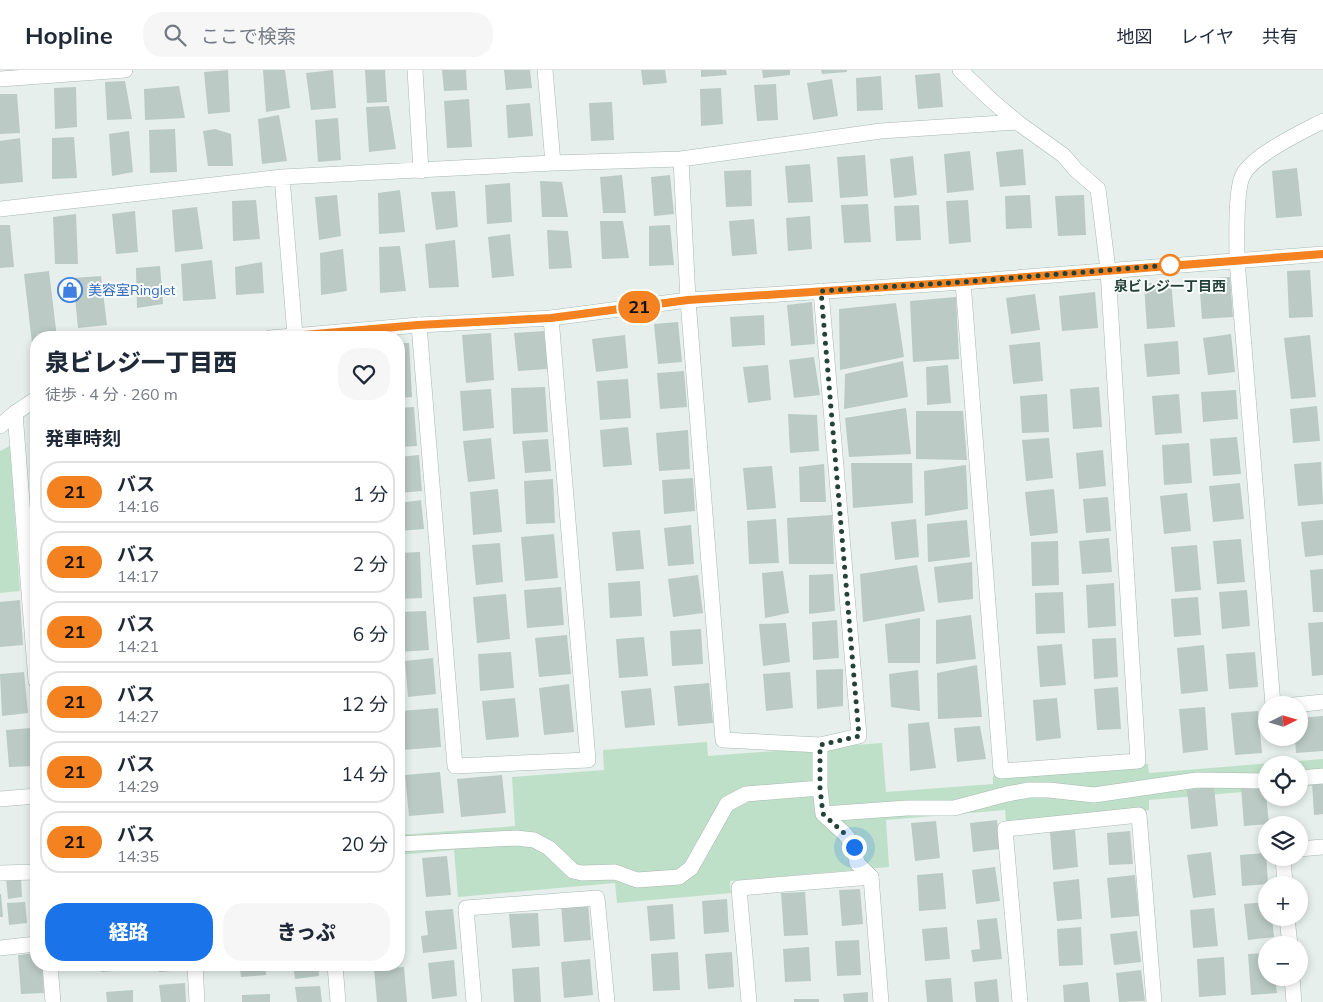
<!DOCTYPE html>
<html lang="ja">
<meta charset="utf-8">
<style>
body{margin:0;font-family:Mulish,"Noto Sans JP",sans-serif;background:#f6f6f7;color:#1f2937;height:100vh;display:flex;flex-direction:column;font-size:19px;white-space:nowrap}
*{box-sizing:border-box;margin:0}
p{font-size:16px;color:#747a83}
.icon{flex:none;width:28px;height:28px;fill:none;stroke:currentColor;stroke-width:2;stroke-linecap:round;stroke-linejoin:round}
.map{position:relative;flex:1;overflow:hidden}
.side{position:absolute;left:30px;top:261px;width:375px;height:640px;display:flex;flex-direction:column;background:#fff;border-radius:20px;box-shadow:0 2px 8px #0003}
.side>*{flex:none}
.badge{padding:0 10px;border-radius:16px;font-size:18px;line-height:32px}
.needle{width:32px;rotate:85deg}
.fabs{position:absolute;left:1258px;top:626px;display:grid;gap:10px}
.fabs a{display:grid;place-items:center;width:50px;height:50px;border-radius:50%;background:#fff;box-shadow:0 2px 8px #0003;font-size:25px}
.you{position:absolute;width:25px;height:25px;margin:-12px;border:4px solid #fff;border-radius:50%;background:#1a73e8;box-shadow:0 0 0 8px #1a73e833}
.map>.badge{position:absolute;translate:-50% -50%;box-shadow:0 0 0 2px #fff}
h2{padding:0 15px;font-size:19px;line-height:45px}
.round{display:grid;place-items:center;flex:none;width:52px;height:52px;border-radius:20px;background:#f6f6f7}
.overview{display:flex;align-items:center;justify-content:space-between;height:85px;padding:0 15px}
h1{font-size:24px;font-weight:800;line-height:38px}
.action{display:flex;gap:10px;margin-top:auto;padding:10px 15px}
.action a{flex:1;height:58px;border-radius:20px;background:#1a73e8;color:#fff;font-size:20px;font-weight:800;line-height:58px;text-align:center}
.action a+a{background:#f6f6f7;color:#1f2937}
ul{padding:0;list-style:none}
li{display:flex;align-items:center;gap:15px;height:62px;margin:0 10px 8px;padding:0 5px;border:2px solid #e0e1e3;border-radius:20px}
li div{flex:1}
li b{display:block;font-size:19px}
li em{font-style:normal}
li .badge{min-width:55px;font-weight:700;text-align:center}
header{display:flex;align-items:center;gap:30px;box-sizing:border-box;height:70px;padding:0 25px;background:#fff;border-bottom:1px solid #e0e1e3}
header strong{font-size:24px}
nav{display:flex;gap:28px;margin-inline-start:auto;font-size:18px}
.search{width:350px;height:45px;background:#f6f6f7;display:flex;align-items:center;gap:12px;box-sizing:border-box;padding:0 18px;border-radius:20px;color:#747a83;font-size:19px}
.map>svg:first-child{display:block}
</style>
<header>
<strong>Hopline</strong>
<div class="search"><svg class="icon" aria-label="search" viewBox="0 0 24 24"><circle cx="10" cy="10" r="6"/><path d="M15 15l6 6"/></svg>ここで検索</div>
<nav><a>地図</a><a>レイヤ</a><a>共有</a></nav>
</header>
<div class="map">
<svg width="1323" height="932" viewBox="0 0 1323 932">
<rect width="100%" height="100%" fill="#e6efeb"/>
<path fill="#bfe0c8" d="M10 376 20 521 0 523V381Z
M707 672 708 686 882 673 886 722 993 714V706L1148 694 1149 703 1323 689V715L1299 717V695H1266V720L1149 730V740L1006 752 1005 740 886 750 889 797 730 811 731 823 617 833 615 813 458 827 454 780 399 785V765L515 756 512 707 604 700 603 680Z"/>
<path fill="#bbcac4" d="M228 0 230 42 208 44 204 2Z
M263 0H285L290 38 266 42Z
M333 0 336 38 311 40 306 3Z
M365 0H385L387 32 367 33Z
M442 0H466L467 20 444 21Z
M504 0H530L532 18 506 20Z
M641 0H665L667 13 643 15Z
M701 0H726L727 5 701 7Z
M762 0H790V5L763 8Z
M821 0H847V2L822 4Z
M940 3 943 37 918 39 915 5Z
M881 6 883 40 857 41 856 8Z
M832 9 838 46 813 50 807 13Z
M125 11 132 49 107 50 105 12Z
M776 14 778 50 757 51 754 15Z
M179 16 185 48 145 50 144 19Z
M76 17 77 57 55 59 54 18Z
M721 18 723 54 701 56 700 19Z
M0 24H17L20 63 0 64Z
M469 29 472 77 447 78 444 31Z
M612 32 614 70 591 71 589 33Z
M530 33 533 66 508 68 506 35Z
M389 36 396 79 369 82 366 37Z
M279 45 287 91 262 94 258 49Z
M338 48 341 90 318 92 315 50Z
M175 59 177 102 150 103 149 60Z
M215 59 231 64 233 96H208L203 61Z
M129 61 133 102 112 106 109 64Z
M74 67 77 108 52 109V68Z
M20 68 23 112 0 114V71Z
M1023 79 1026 115 1000 117 996 82Z
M970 81 974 120 947 123 944 84Z
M865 85 868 126 840 128 837 87Z
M913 86 917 125 894 128 890 89Z
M810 94 813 132 788 133 785 96Z
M1297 98 1302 146 1276 148 1272 101Z
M751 100 752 136 726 137 724 101Z
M622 105 626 143H603L600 107Z
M670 105 674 144 654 146 651 107Z
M540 111 562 112 568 147H542Z
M510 113 512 152 487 154 485 115Z
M400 120 405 162 379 164 378 123Z
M455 121 458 157 436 160 431 122Z
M337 125 341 166 319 170 315 127Z
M1030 125 1032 158 1006 159 1005 126Z
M1084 125 1086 165 1058 166 1055 126Z
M256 130 260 169 233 171 232 131Z
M968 130 971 172 949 174 946 131Z
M868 134 871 172 844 173 841 135Z
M919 135 921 170 896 171 894 136Z
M197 137 203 179 175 182 172 140Z
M135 141 138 182 116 184 112 144Z
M76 144 78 194H55L53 147Z
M810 146 812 179 788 181 786 148Z
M754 149 757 184 732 186 729 151Z
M600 151H623L629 188 602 189Z
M0 155H10L14 197 0 198Z
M670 155 674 195 649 196V156Z
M547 160 568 161 572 198 549 199Z
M510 164 514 206 492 208 488 167Z
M455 170 459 217 429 218 425 174Z
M400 176 406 221 380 223 379 177Z
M343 179 347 221 321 225 320 183Z
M212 190 216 229 183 231 181 194Z
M262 192 264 223 236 225 235 197Z
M160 196 163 234 137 238 136 198Z
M1310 200 1313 247 1289 248 1287 201Z
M49 201 57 268H36V272L32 273 24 204Z
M101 206 107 255 78 258 73 208Z
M1230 207 1233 247 1202 249 1199 209Z
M1171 211 1175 257 1147 259 1144 214Z
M1095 222 1098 258 1062 261 1059 226Z
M1035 224 1040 260 1011 264 1006 228Z
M956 227 959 289 913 292 910 231Z
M812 232 815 274 791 276 787 235Z
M896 233 904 287 840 300 839 239Z
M764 245 765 275 732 277 730 247Z
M678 252 682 292 658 294 654 254Z
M544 261 548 299 518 301 514 263Z
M491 263 494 310 466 313 462 265Z
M1231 264 1235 302 1208 305 1203 268Z
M625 265 628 298 596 302 592 269Z
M1310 265 1316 327 1291 329 1284 268Z
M1178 271 1180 304 1147 307 1144 274Z
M1040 272 1043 311 1013 314 1009 275Z
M399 273H409L412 327 399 328Z
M814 287 820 325 794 328 789 290Z
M903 291 908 327 844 339 845 304Z
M768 295 771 330 748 333 743 297Z
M948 295 951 333 927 335 926 297Z
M684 301 687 337 660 339 657 303Z
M628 309 631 348 600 350 597 311Z
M545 317 548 362 513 364 511 318Z
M1099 317 1102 357 1073 359 1070 319Z
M491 319 494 358 463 361 460 321Z
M1236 320 1238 349 1203 352 1201 322Z
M1047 324 1049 362 1022 363 1020 326Z
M1179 324 1182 363 1155 365 1152 326Z
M1317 336 1320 371 1293 373 1290 339Z
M414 337 417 376 399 377V338Z
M906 338 911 384 849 387 845 348Z
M916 341H963L967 390 916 389Z
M788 344 817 345 819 381 790 383Z
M628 357 632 395 603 397 600 360Z
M688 360 690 399 659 401 656 363Z
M1237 367 1241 404 1213 406 1210 369Z
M491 368 495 409 468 412 463 371Z
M1049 368 1053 408 1026 411 1022 370Z
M548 369 551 401 525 403 522 371Z
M1189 373 1192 413 1164 415 1162 375Z
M1103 380 1106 416 1079 419 1076 383Z
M419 385 422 421 399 423V387Z
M1321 392 1323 434 1298 436 1294 394Z
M851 393H912L913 433 853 438Z
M824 394 826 432H800L799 397Z
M966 395 968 439 925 446 924 401Z
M772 396 776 438 747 440 743 398Z
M693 408 695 441 664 444 662 410Z
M553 409 555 453 526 454 524 411Z
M1240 413 1244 449 1213 452 1209 416Z
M498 419 502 462 473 465 470 422Z
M1054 419 1058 463 1030 466 1025 422Z
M1187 423 1191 461 1164 464 1160 426Z
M1108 427 1111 461 1086 463 1083 429Z
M421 430 424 459 399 461V433Z
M832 445 834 494H789L787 448Z
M776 449 779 493 749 494 747 451Z
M916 449 919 487 895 490 891 452Z
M967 450 970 487 928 492 927 454Z
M1323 450V485L1305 487 1301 452Z
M691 455 694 494 668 496 664 458Z
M640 460 644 499 616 501 612 462Z
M554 464 558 508 525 511 521 467Z
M1109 468 1112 502 1082 504 1079 471Z
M1241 469 1245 512 1217 514 1213 471Z
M1058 471 1059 515 1032 516 1031 472Z
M500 473 503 512 476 515 472 475Z
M1197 475 1201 520 1175 522 1171 477Z
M420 482 422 528 399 529V483Z
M972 492 973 529 938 533 934 497Z
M917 495 925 541 863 552 860 504Z
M1323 499V542H1313L1310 500Z
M783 501 789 543 765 548 762 503Z
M833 504 835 541 809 544V505Z
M698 505 703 543 673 547 668 509Z
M640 511 642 546 610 548 608 513Z
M1114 513 1116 556 1088 558 1086 515Z
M561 517 564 555 527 558 524 520Z
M1247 520 1250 556 1222 559 1219 522Z
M1063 522 1065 563 1036 564 1035 523Z
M506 524 510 569 477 573 473 527Z
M1198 527 1201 565 1174 567 1171 529Z
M20 530 23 575 0 577V532Z
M426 541 429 580 399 582V542Z
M971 545 976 589 936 594V550Z
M920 548V593H888L885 554Z
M837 550 839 588 813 590 812 552Z
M1323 552V605L1312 606 1308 553Z
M786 553 790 592 763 596 759 554Z
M701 559 703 594 672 596 670 561Z
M567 565 571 604 539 607 535 568Z
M644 567 648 606 619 608 616 569Z
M1116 568 1118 607 1094 609 1092 569Z
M1062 574 1066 615 1040 617 1037 576Z
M1204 575 1208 621 1181 624 1177 578Z
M511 582 514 618 480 621 478 584Z
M1255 582 1258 617 1229 619 1226 584Z
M433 588 436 624 408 627 405 591Z
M977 595 982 647 938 649 937 603Z
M843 599V636L817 639 816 600Z
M918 600 920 641 891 637 889 604Z
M24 602 28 643 2 646 0 604Z
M790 602 793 638 766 641 763 604Z
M709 613 713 653 678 656 674 616Z
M569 614 574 662 544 665 539 618Z
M1118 617 1121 659 1097 660 1094 619Z
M651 618 655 655 625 658 621 621Z
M515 628 519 667 486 670 482 631Z
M1057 628 1061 668 1036 671 1033 630Z
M1205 637 1208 680 1183 683 1179 639Z
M438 638 441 677 403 680 400 641Z
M1258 641 1262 683 1235 685 1231 643Z
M1323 646V681L1296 683 1295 668H1299V648Z
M929 652 936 698 910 701 908 654Z
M980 656 986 689 957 692 954 658Z
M31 658 34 696 9 697 6 660Z
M440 702 444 743 409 746 405 705Z
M502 705 506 743 461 747 457 709Z
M1323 711V744L1314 745 1312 712Z
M1265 715 1269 754 1244 756 1241 717Z
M1214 717 1218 756 1191 759 1187 720Z
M997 750 1000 779 973 782 970 753Z
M936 751 940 788 915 791 911 753Z
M1075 760 1078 797 1053 800 1050 762Z
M1130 761 1133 794 1109 795 1107 763Z
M1211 782 1216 825 1193 828 1187 785Z
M1266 783 1268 814 1242 816 1240 785Z
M447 786 451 825 426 827 422 788Z
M995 797 1000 831 976 834 972 800Z
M943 803 946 839 919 841 917 805Z
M1135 805 1139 846 1111 848 1107 808Z
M21 806 22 827 8 829 6 808Z
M1079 809 1082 849 1057 851 1053 812Z
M860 819 863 854 842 856 839 820Z
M805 822 808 865 784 866 781 823Z
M0 824H1L3 847H0Z
M727 829 729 862 704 864 702 831Z
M25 832 27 853 9 855 7 833Z
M1266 832V848H1272L1274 867 1248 870 1244 834Z
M588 833 591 870 564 872 561 835Z
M673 834 675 869 650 871 647 836Z
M1214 838 1218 876 1193 878 1190 840Z
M453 839 457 879 423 883 421 866 428 865 425 841Z
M538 843 540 876 512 878 509 844Z
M997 848 1002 889 973 892 971 880 980 879 977 850Z
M399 853H400L403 880H399Z
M947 857 950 889 925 891 922 859Z
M1081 857 1083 895 1059 896 1057 859Z
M1137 861 1141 892 1114 895 1110 864Z
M859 870 861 905 837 906 835 871Z
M809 877 811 911 785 912 783 879Z
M678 882 680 920 653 921 651 884Z
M732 882 734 917 708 919 705 884Z
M36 883V895H42L44 923 21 924 18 885Z
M1266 883V908H1275L1277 923 1251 925 1248 884Z
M1224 887 1226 925 1199 927 1197 889Z
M590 889 593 925 564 928 561 892Z
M454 890 457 926 432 929 428 893Z
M101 895H126V900L101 902Z
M158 895H182L183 900 159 902Z
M240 895H265L266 905 241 907Z
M293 895H318L319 906 295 909Z
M404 897 407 932H377L374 899Z
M539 897 541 932H514L512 899Z
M1141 900 1145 931 1119 932 1116 903Z
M951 908 953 932H927L925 910Z
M997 909 999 932H976L974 912Z
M1088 912 1090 932H1064L1063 915Z
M185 913 186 932H161L159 915Z
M320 916 322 932H297L295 917Z
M133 920V932H107L106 922Z
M868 922V932H844L843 924Z
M270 924V932H242V925Z
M794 929H819V932H794Z"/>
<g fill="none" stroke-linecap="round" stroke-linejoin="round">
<defs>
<path id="pedestrian" d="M820 675V718L823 744 845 764 854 777 857 793 871 807
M1299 708 1323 706
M823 744 907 738H954L1007 724 1029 720H1049L1094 725 1197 710 1266 711
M399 774 516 768 534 770 549 778 573 801 582 803 615 802 637 810 679 807 691 798 727 734 746 724 820 718
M0 803 36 802"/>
<path id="minor" d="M415 0 421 101
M545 0 553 93
M960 0 991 30 1017 52 1063 85 1076 100 1098 119 1108 200 1138 691 1001 701 963 212
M0 9 125 0
M681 89 688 230 723 670 820 675 859 666 821 221
M282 107 295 265
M0 139 282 107 553 93 681 89 881 61 1017 52
M419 255 455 696 588 690 551 248
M15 343 36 611
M1273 635 1237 190C1237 171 1235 120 1243 105 1253 85 1302 62 1323 51
M1294 635 1323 632
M0 729 36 726
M1299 779 1323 777
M1283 788 1285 815
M1287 848 1290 875
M0 878 36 874
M50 895 53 932
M195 895 197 932
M335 895 338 932
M1292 908 1294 932
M474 932 466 838 597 828 607 932
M749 932 739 818 871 807 881 932
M1020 932 1005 759 1139 745 1154 932"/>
<path id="tertiary" d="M270 268 419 255 551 248 688 230 963 212 1323 184
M0 356 15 343 36 329"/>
</defs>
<use href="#pedestrian" stroke="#a8b8b2" stroke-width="16"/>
<use href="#minor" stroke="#a8b8b2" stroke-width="16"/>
<use href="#tertiary" stroke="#a8b8b2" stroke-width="16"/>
<use href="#pedestrian" stroke="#fff" stroke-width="15"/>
<use href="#minor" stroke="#fff" stroke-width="15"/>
<use href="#tertiary" stroke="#fff" stroke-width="15"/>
</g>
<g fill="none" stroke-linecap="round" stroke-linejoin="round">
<defs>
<path id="line" d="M270 268 418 255 551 248 688 230 963 212 1323 184"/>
</defs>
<use href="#line" stroke="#fff" stroke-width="11"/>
<use href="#line" stroke="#f58220" stroke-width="8"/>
<path stroke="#24423a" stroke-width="5" stroke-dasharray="0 9" d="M854 777 845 764 823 744 820 718V675L859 666 821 221 963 212 1170 195"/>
</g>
<defs>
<symbol id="shop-ring" viewBox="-11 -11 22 22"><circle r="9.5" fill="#f7fbf9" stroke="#3f7fe0" stroke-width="1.5"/><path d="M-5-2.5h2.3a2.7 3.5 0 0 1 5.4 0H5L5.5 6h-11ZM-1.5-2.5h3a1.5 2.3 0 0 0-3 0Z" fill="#3f7fe0"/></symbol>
</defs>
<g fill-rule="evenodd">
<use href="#shop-ring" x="56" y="206" width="28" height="28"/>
</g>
<circle fill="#fff" stroke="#f58220" stroke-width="2.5" cx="1170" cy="195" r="10"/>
<g text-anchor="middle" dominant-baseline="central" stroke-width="4" stroke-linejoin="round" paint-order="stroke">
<g font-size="14" font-weight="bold" fill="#24423a" stroke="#f7fbf9">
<text x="1170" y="216">泉ビレジ一丁目西</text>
</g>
<g font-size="14" fill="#366cbe" stroke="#f7fbf9" text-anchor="start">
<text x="88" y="220">美容室Ringlet</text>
</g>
</g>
</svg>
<div class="fabs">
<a><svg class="needle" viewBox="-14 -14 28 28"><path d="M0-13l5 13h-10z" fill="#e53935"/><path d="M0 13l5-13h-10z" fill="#747a83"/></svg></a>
<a><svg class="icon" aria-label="locate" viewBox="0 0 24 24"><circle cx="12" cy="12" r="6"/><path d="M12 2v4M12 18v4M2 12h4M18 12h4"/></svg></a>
<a><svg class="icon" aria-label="layers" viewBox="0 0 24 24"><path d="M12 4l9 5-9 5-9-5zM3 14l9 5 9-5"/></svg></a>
<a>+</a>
<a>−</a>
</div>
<div class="you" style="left:854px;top:777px"></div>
<b class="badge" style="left:639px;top:237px;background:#f58220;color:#111">21</b>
<section class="side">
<div class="overview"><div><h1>泉ビレジ一丁目西</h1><p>徒歩 · 4 分 · 260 m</p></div><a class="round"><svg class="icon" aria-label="heart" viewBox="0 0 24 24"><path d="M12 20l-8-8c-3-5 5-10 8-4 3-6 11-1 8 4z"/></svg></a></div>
<h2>発車時刻</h2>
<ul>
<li><span class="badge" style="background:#f58220;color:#111">21</span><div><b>バス</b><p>14:16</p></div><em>1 分</em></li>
<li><span class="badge" style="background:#f58220;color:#111">21</span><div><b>バス</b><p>14:17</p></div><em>2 分</em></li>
<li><span class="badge" style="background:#f58220;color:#111">21</span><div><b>バス</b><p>14:21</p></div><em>6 分</em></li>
<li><span class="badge" style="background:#f58220;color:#111">21</span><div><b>バス</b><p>14:27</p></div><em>12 分</em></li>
<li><span class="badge" style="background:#f58220;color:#111">21</span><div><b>バス</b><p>14:29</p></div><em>14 分</em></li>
<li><span class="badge" style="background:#f58220;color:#111">21</span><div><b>バス</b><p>14:35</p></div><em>20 分</em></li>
</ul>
<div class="action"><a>経路</a><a>きっぷ</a></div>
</section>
</div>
